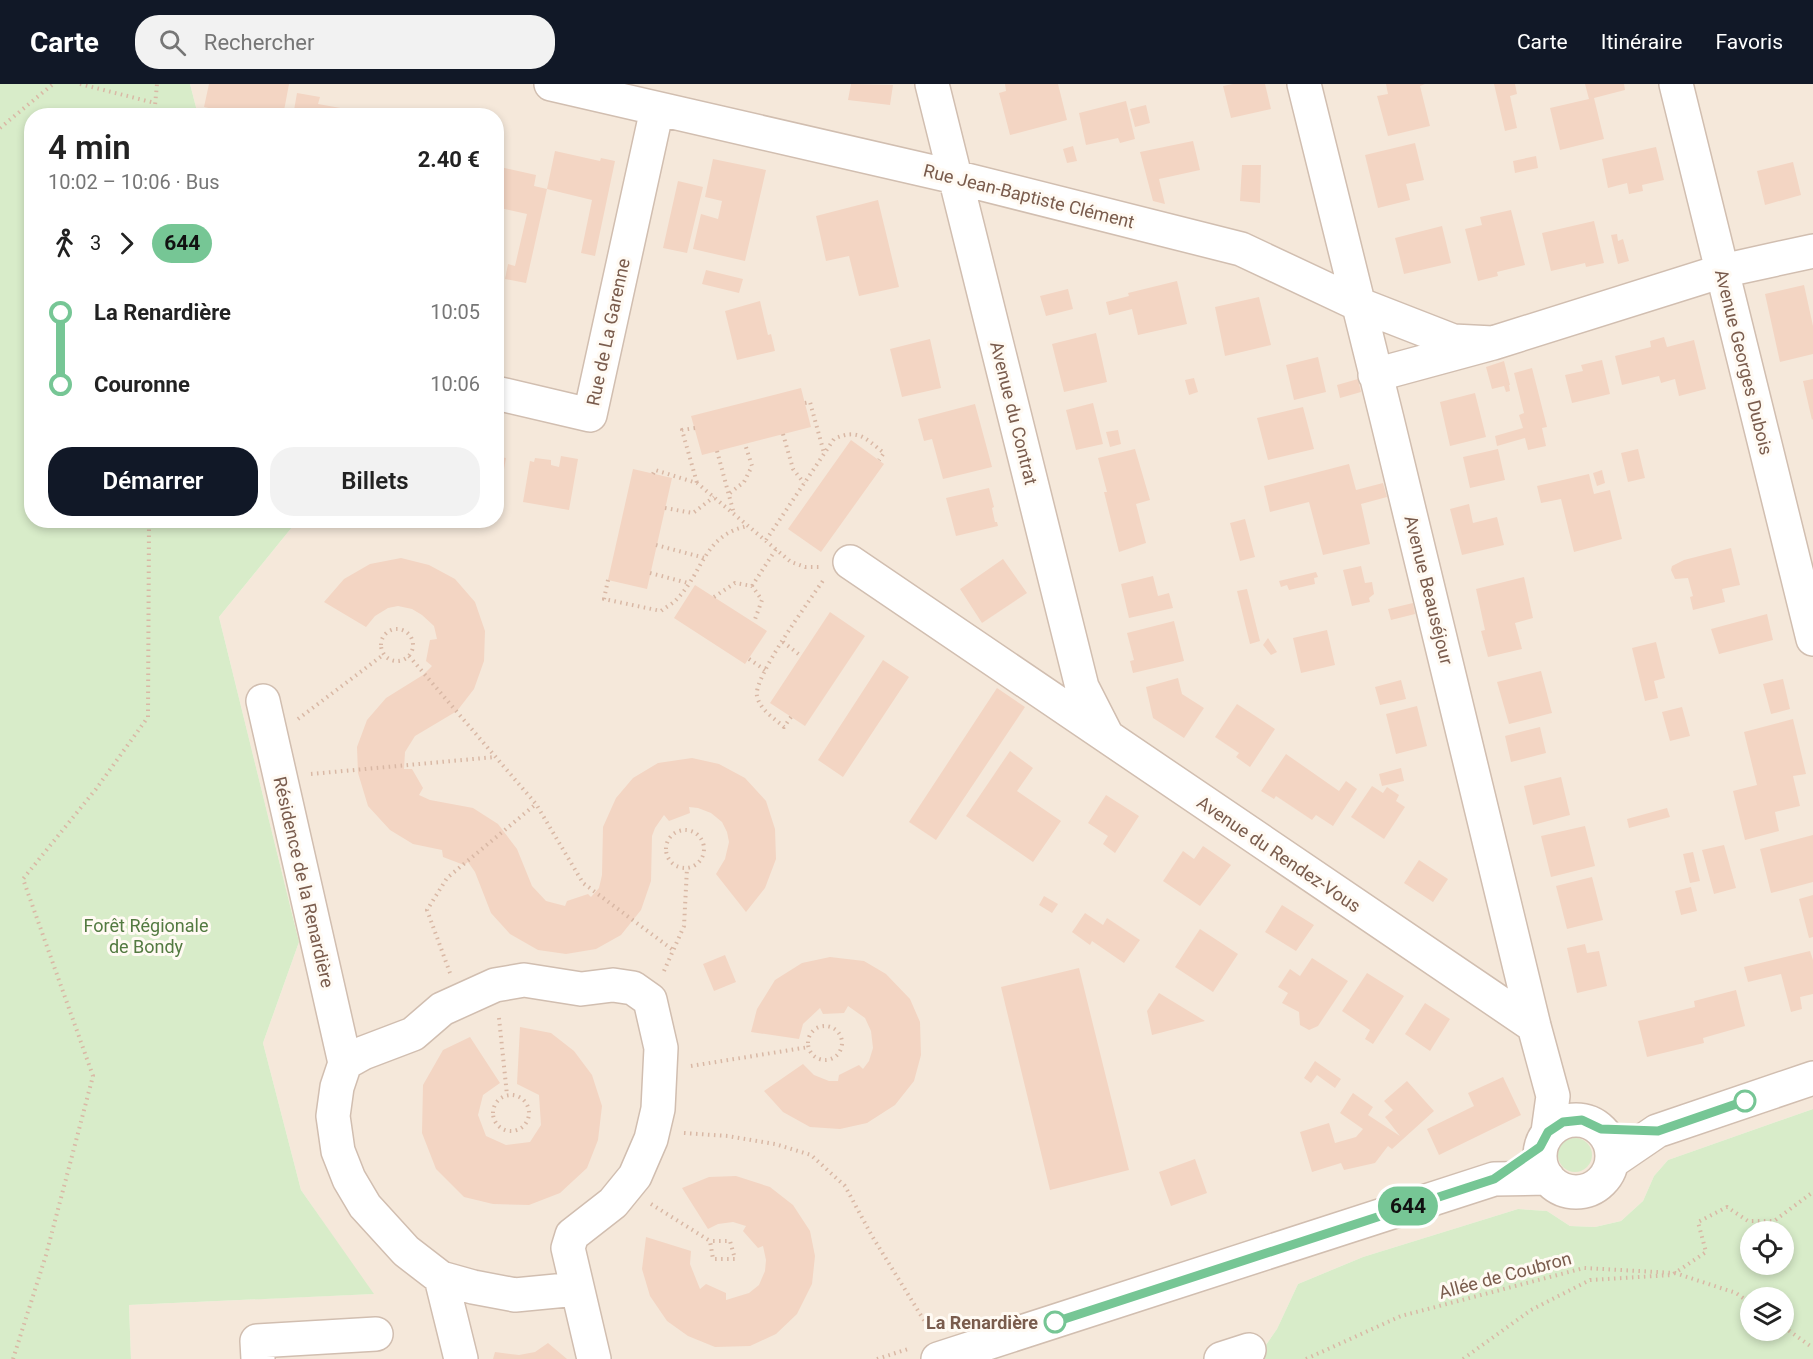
<!DOCTYPE html>
<html lang="fr">
<meta charset="utf-8">
<style>
body{margin:0;font-family:Roboto,sans-serif;background:#f2f2f2;color:#222;height:100vh;display:flex;flex-direction:column;font-size:22px;white-space:nowrap}
*{box-sizing:border-box;margin:0}
p{font-size:20px;color:#767676}
.icon{flex:none;width:33px;height:33px;fill:none;stroke:currentColor;stroke-width:2;stroke-linecap:round;stroke-linejoin:round}
.map{position:relative;flex:1;overflow:hidden}
.side{position:absolute;left:24px;top:24px;width:480px;height:420px;display:flex;flex-direction:column;background:#fff;border-radius:24px;box-shadow:0 3px 9px #0003}
.side>*{flex:none}
.badge{padding:0 12px;border-radius:20px;font-size:21px;line-height:39px}
.tools{position:absolute;left:1740px;top:1137px;display:grid;gap:12px}
.tools a{display:grid;place-items:center;width:54px;height:54px;border-radius:50%;background:#fff;box-shadow:0 3px 9px #0003;font-size:30px}
.map>.badge{position:absolute;translate:-50% -50%;box-shadow:0 0 0 3px #fff}
.legs{display:flex;align-items:center;gap:9px;height:66px;padding:0 24px;font-size:20px}
.legs p{margin-inline-start:auto}
.headline{display:flex;align-items:center;justify-content:space-between;height:102px;padding:0 24px}
h1{font-size:33px;font-weight:600;line-height:45px}
.primary-button{display:flex;gap:12px;margin-top:auto;padding:12px 24px}
.primary-button a{flex:1;height:69px;border-radius:24px;background:#111827;color:#fff;font-size:24px;font-weight:600;line-height:69px;text-align:center}
.primary-button a+a{background:#f2f2f2;color:#222}
ul{padding:0 24px;list-style:none}
li{display:flex;align-items:center;gap:21px;height:72px;font-size:22px}
li i{display:grid;place-items:center;width:9px;height:100%;margin:0 8px;background:currentColor}
li i::after{content:'';width:15px;height:15px;margin:-8px;border:4px solid;border-radius:50%;background:#fff}
li p{margin-inline-start:auto}
li:first-child i{background:linear-gradient(#0000 50%,currentColor 0)}
li:last-child i{background:linear-gradient(currentColor 50%,#0000 0)}
header{display:flex;align-items:center;gap:36px;box-sizing:border-box;height:84px;padding:0 30px;background:#111827;color:#fff}
header strong{font-size:28px}
nav{display:flex;gap:33px;margin-inline-start:auto;font-size:21px}
.search{width:420px;height:54px;background:#f2f2f2;display:flex;align-items:center;gap:15px;box-sizing:border-box;padding:0 21px;border-radius:24px;color:#767676;font-size:22px}
.map>svg:first-child{display:block}
</style>
<header>
<strong>Carte</strong>
<div class="search"><svg class="icon" aria-label="search" viewBox="0 0 24 24"><circle cx="10" cy="10" r="6"/><path d="M15 15l6 6"/></svg>Rechercher</div>
<nav><a>Carte</a><a>Itinéraire</a><a>Favoris</a></nav>
</header>
<div class="map">
<svg width="1813" height="1275" viewBox="0 0 1813 1275">
<rect width="100%" height="100%" fill="#fdf6ec"/>
<path fill="#f5e8da" d="M190 0H1813V1025L1668 1076 1654 1092 1643 1117 1621 1137 1595 1143 1570 1142 1547 1127 1518 1125 1363 1173 1298 1200 1277 1245 1256 1275H131L129 1221 373 1210 301 1106 263 959 299 858 219 533 297 437 496 436V32L198 31Z"/>
<path fill="#d8ecc9" fill-rule="evenodd" d="M0 0H190L198 31 32 32V436L297 437 219 533 299 858 263 959 301 1106 374 1210 129 1221 131 1275H0Z
M1813 1025V1275H1256L1277 1245 1298 1200 1363 1173 1518 1125 1547 1127 1570 1142 1595 1143 1621 1137 1643 1117 1654 1092 1668 1076ZM1750 1148H1784V1180H1750ZM1750 1214H1784V1246H1750Z
M1558 1071a17 17 0 1 1 34 0a17 17 0 1 1-34 0Z"/>
<path fill="#f3d5c3" d="M209 0H289L283 32H245L204 23Z
M851 0 893 1 890 21 848 16Z
M1005 0H1058L1067 36 1010 51 999 9 1006 7Z
M1233 0H1265L1271 25 1231 34 1223 2Z
M1386 0H1425L1420 2 1430 42 1388 52 1377 12 1388 10Z
M1494 0H1515L1517 10 1510 12 1517 44 1505 47Z
M1585 0H1624L1625 6 1594 14 1604 55 1560 66 1550 24 1589 15Z
M297 9 320 13 318 20 346 25 345 32H293Z
M1126 17 1135 55 1120 59 1118 54 1086 61 1079 29Z
M1146 21 1150 39 1135 43 1130 25Z
M398 26 418 31V32H397Z
M1193 57 1200 86 1159 95 1165 120 1153 117 1140 68Z
M1415 59 1424 96 1406 100 1410 116 1378 124 1365 71Z
M1073 62 1077 77 1067 79 1063 65Z
M1656 63 1664 96 1642 101 1643 107 1629 110 1627 99 1608 104 1602 75Z
M555 67 600 77 601 74 615 77 595 172 581 169 592 116 547 105Z
M1536 72 1538 84 1515 89 1513 77Z
M713 75 766 86 745 177 693 165 701 130 718 135 722 117 705 113Z
M1793 78 1801 111 1765 121 1757 87Z
M1242 81H1261L1260 119 1240 117Z
M496 82 536 91 534 102 547 105 526 199 505 195 508 180 515 182 527 130 496 123Z
M678 97 703 103 687 169 663 164Z
M878 116 899 203 859 212 849 172 826 177 816 132Z
M1511 126 1525 181 1497 188 1498 192 1478 197 1465 145 1482 141 1480 133Z
M1594 137 1604 179 1586 183 1585 179 1551 187 1542 149Z
M1442 142 1451 179 1404 190 1395 154Z
M1617 150 1618 157 1623 155 1629 177 1618 180 1611 151Z
M706 186 743 195 739 209 702 200Z
M1177 197 1187 240 1138 251 1132 225 1109 231 1106 218 1129 212 1128 209Z
M1804 201 1813 242V270L1780 278 1765 210Z
M1068 205 1073 225 1046 232 1040 212Z
M1259 213 1271 261 1225 272 1215 223Z
M760 217 768 251 771 250 775 267 737 276 725 227Z
M1096 249 1107 298 1064 308 1052 260Z
M1664 253 1667 263 1694 256 1706 305 1679 312 1675 295 1661 299 1659 292 1622 301 1615 272 1651 263 1650 257Z
M930 255 941 304 902 313 890 265Z
M1318 273 1326 308 1294 316 1286 281Z
M1602 276 1610 310 1572 319 1565 291 1583 287 1581 281Z
M1504 277 1510 301H1509L1510 307 1506 308 1504 302 1492 305 1486 283Z
M1532 284 1547 343 1542 344 1546 362 1528 366 1525 354 1497 362 1495 352 1523 344 1519 331 1524 329 1514 289Z
M1194 294 1198 308 1189 311 1185 296Z
M1358 295 1361 308 1340 314 1337 301Z
M1813 295V335L1812 336 1803 297Z
M801 304 811 343 702 371 691 332Z
M1475 309 1486 353 1450 362 1440 318Z
M1093 319 1103 360 1076 366 1066 326Z
M975 320 992 383 943 395 932 355 924 357 918 335Z
M1303 323 1314 365 1268 376 1257 334Z
M1118 346 1121 360 1110 363 1106 348Z
M851 356 884 380 821 468 788 445Z
M1135 365 1150 416 1136 420 1146 459 1119 468 1104 408H1107L1098 374Z
M1498 365 1505 396 1470 404 1463 373Z
M1638 365 1645 394 1628 398 1621 369Z
M496 372 506 374 499 413 496 412Z
M561 372 578 375 569 426 523 418 530 377 534 378 535 374 551 376V381L559 383Z
M1349 380 1356 406 1383 399 1387 413 1361 420 1370 460 1323 471 1309 418 1270 428 1264 402Z
M633 385 672 394 647 505 608 496Z
M1602 386 1605 399 1597 402 1593 389Z
M1589 390 1594 410 1610 406 1622 455 1574 468 1561 415 1541 419 1537 402Z
M989 404 994 423 992 424 995 438H997L998 442 956 452 946 414Z
M1469 420 1473 439 1497 433 1504 461 1462 471 1450 425Z
M1245 435 1255 473 1240 477 1230 439Z
M1731 464 1740 501 1722 505 1725 518 1693 526 1690 513 1693 512 1688 494 1675 495 1671 486 1672 482 1684 476Z
M401 474 429 481 455 495 475 518 485 547 484 577 474 605 457 627 415 652 405 668 404 685H412L423 704 419 711 430 716 473 724 498 740 517 765 532 802 546 817 565 822 567 817 588 810 591 813 599 804 602 791 603 743 616 714 633 694 658 679 692 674 719 680 745 694 766 717 775 745 776 775 765 804 746 828 716 790 725 775 729 758 727 748 722 738 711 729 698 724 689 723 690 729 669 737 664 731 655 744 652 752 651 797 641 826 621 851 596 865 566 870 538 866 510 850 491 829 475 788 468 778 464 781 443 773 442 766 413 760 390 746 368 722 358 689 357 663 367 636 386 614 423 591 432 582 426 577 430 556 437 555 434 542 422 531 412 525 398 522 388 524 375 532 366 543 324 518 344 495 370 480Z
M1003 475 1027 509 982 539 960 505Z
M1361 482 1365 499 1372 498 1374 510 1369 514 1370 518 1352 522 1343 486Z
M1316 488 1318 493 1314 494 1315 500 1289 506 1287 501 1281 503 1279 497Z
M1153 492 1158 512 1169 509 1173 524 1129 534 1121 500Z
M1524 493 1533 534 1515 539 1522 565 1488 573 1481 547 1485 546 1476 505Z
M695 501 767 547 745 580 674 534Z
M1247 505 1260 557 1250 560 1237 507Z
M1413 519 1415 530 1391 536 1388 525Z
M830 528 865 552 805 642 770 619Z
M1767 530 1773 556 1719 570 1711 545Z
M1174 537 1184 577 1133 589 1130 577 1134 576 1127 549Z
M1327 546 1335 581 1301 589 1293 554Z
M1268 554 1277 568 1271 571 1263 561Z
M1656 558 1665 594 1654 597 1658 614 1645 617 1632 564Z
M883 576 909 593 843 693 818 676Z
M1541 587 1552 629 1509 640 1497 598Z
M1178 594 1182 610 1204 624 1184 654 1153 634 1146 603Z
M1783 595 1790 625 1771 630 1763 600Z
M1401 596 1406 615 1380 621 1375 603Z
M997 604 1025 623 936 756 909 738Z
M1237 620 1275 645 1250 683 1236 673 1239 669 1215 653Z
M1417 622 1427 662 1396 670 1386 630Z
M1682 623 1690 652 1670 657 1662 628Z
M1793 635 1806 690 1793 692 1800 722 1775 728 1779 747 1745 756 1733 707 1757 701 1744 648Z
M1540 643 1546 669 1511 678 1505 652Z
M1010 667 1033 684 1017 707 1061 737 1033 778 966 732Z
M1286 670 1339 707 1346 697 1357 705 1333 742 1316 731 1312 736 1276 712 1274 715 1261 707Z
M1401 684 1404 697 1382 702 1379 690Z
M1561 693 1570 731 1533 741 1524 702Z
M1372 702 1383 709 1387 703 1399 711 1396 717 1405 723 1384 755 1351 733Z
M1106 711 1139 732 1115 769 1103 760 1108 752 1088 739Z
M1667 724 1670 733 1629 744 1627 735Z
M1585 742 1595 782 1551 793 1541 752Z
M1813 751V798L1771 809 1760 765Z
M1724 761 1736 804 1714 810 1702 766Z
M1203 762 1231 781 1200 822 1163 797 1183 767 1194 775Z
M1693 768 1700 797 1690 799 1683 770Z
M1419 776 1448 795 1433 818 1404 799Z
M1592 793 1603 836 1567 845 1556 802Z
M1691 803 1697 827 1681 831 1675 807Z
M1813 811V853L1809 854 1799 815Z
M1044 812 1058 820 1052 829 1039 821Z
M1282 821 1314 841 1296 867 1265 848Z
M1085 829 1103 841 1107 834 1140 856 1124 879 1092 857 1090 861 1072 848Z
M1200 845 1238 870 1213 908 1175 883Z
M1585 860 1587 869 1599 867 1607 902 1577 909 1567 864Z
M1810 867 1813 876V910L1800 913 1802 925 1791 928 1781 890 1748 898 1744 883Z
M725 871 736 898 714 907 703 880Z
M830 873 864 877 886 890 910 915 920 938 921 971 914 997 895 1021 867 1039 840 1045 810 1043 783 1028 764 1007 803 980 814 991 829 997H838L839 991 859 981 863 985 869 977 873 964 871 947 865 934 848 922 844 929 823 930 820 924 803 940 799 955 751 948 757 925 775 896 802 879Z
M1312 874 1348 897 1318 942 1309 946 1300 941 1299 928 1282 919 1288 909 1278 903 1290 885 1300 892Z
M1079 884 1129 1086 1050 1106 1001 903Z
M1367 889 1404 912 1373 960 1365 955 1370 946 1342 927Z
M1736 906 1745 942 1703 954 1704 959 1647 973 1638 937 1695 923 1694 917Z
M1159 909 1205 937 1152 951 1147 927Z
M1425 919 1450 935 1430 967 1405 950Z
M520 943 551 949 574 967 592 991 602 1022 598 1056 587 1084 560 1109 529 1121 493 1120 464 1113 436 1085 422 1049 423 1001 443 966 470 953 500 999 483 1011 478 1031 486 1052 506 1061 530 1058 541 1041 539 1011 517 1000Z
M1315 977 1341 995 1335 1004 1317 991 1311 999 1304 994Z
M1503 993 1521 1031 1439 1071 1427 1045 1474 1022 1468 1009Z
M1407 997 1434 1027 1392 1065 1388 1062 1375 1079 1344 1086 1341 1079 1312 1088 1300 1048 1329 1039 1335 1059 1356 1053 1363 1045 1340 1029 1353 1009 1373 1023 1368 1031 1400 1052 1385 1033 1393 1026 1384 1017Z
M1195 1075 1207 1109 1171 1122 1159 1088Z
M736 1092 770 1103 793 1121 810 1147 815 1172 812 1200 797 1230 776 1250 750 1262 715 1263 688 1252 667 1237 650 1212 642 1185 646 1153 691 1167 690 1180 700 1205 706 1200 726 1209V1216L749 1209 759 1201 765 1187 766 1176 763 1162 758 1164 743 1147 746 1142 733 1138 718 1140 708 1145 682 1104 709 1093Z
M548 1259 567 1275H493L495 1268 519 1271 535 1268Z"/>
<g fill="none" stroke-linecap="round" stroke-linejoin="round">
<defs>
<path id="minor" d="M551 0 955 93 1241 165 1358 220 1453 257 1493 259
M932 0 1082 603 1107 652
M1304 0 1387 335 1534 942 1553 1012 1548 1048
M1676 0 1813 555
M1375 291 1493 259 1722 187 1813 167
M496 309 590 331 657 25
M850 478 1534 942
M263 617 345 979
M1540 1072a36 36 0 1 1 72 0a36 36 0 1 1-72 0Z
M1613 1077 1657 1047 1813 994
M441 1194 461 1275
M577 1205 515 1211 473 1203 441 1194 406 1167 365 1122 349 1095 338 1067 333 1032 337 1003 345 979 363 969 413 950 442 925 495 901 524 896 581 905 613 901 633 904 650 916 661 964 658 1025 651 1055 635 1092 613 1119 572 1151 568 1164 594 1275
M258 1275 257 1257 376 1250
M938 1275 1494 1095 1548 1094
M1221 1275 1249 1266"/>
</defs>
<use href="#minor" stroke="#d1beb0" stroke-width="36"/>
<path stroke="#d9b8a5" stroke-width="4" stroke-dasharray="1.5 4.5" stroke-linecap="butt" d="M80 0 155 19
M154 32 157 0
M0 44 53 0
M805 319 810 318 824 369
M695 344 682 346 697 399
M783 350 793 385 804 399
M717 367 734 430
M653 390 655 386 697 399 791 478 805 483H819
M730 409 744 398 752 382 745 360
M665 424 693 429 714 413
M766 456 834 355C858 344 865 354 884 369L879 376
M656 461 705 474
M650 489 688 499
M608 496 604 515 661 527C666 523 672 520 676 516 704 488 703 451 748 442
M752 502 776 465
M714 513 735 499 752 502 762 516 754 538
M381 561a16 16 0 1 1 32 0a16 16 0 1 1-32 0Z
M783 558 801 572
M409 572 536 720 583 799 673 866
M749 575 765 586
M791 633 784 643C774 634 760 626 757 612 753 593 811 515 824 495
M298 635 383 571
M311 690 495 673
M666 765a19 19 0 1 1 38 0a19 19 0 1 1-38 0Z
M664 887 684 842 687 784
M450 889 427 826 447 794 536 720
M499 934 507 1011
M808 959a17 17 0 1 1 34 0a17 17 0 1 1-34 0Z
M691 982 809 963
M493 1029a18 18 0 1 1 36 0a18 18 0 1 1-36 0Z
M684 1049 728 1052 775 1060 811 1071 845 1102 872 1152 930 1246
M651 1120 710 1157 713 1175H735L730 1157H710
M1784 1243 1813 1264
M13 1275 46 1171 93 992 23 795 96 705 148 633 149 436
M877 1275 908 1265
M1306 1275 1401 1232 1584 1184 1675 1189 1736 1209 1750 1219
M1463 1275 1531 1226 1590 1196 1672 1191 1706 1168 1698 1138 1727 1123 1748 1137H1774L1813 1108"/>
<use href="#minor" stroke="#fff" stroke-width="33"/>
</g>
<g fill="none" stroke-linecap="round" stroke-linejoin="round">
<defs>
<path id="line-1" d="M1055 1238 1494 1095 1540 1063 1548 1048 1563 1038 1582 1036 1601 1045 1658 1047 1745 1017"/>
</defs>
<use href="#line-1" stroke="#fff" stroke-width="14"/>
<use href="#line-1" stroke="#76c695" stroke-width="9"/>
</g>
<g fill="#fff" stroke="#76c695" stroke-width="3">
<circle cx="1745" cy="1017" r="10"/>
<circle cx="1055" cy="1238" r="10"/>
</g>
<g text-anchor="middle" dominant-baseline="central" stroke-width="6" stroke-linejoin="round" paint-order="stroke">
<g font-size="18" fill="#7a5c4d" stroke="#fffaf3">
<text transform="translate(1029 112) rotate(14)">Rue Jean-Baptiste Clément</text>
<text transform="translate(608 248) rotate(-78)">Rue de La Garenne</text>
<text transform="translate(1744 278) rotate(76)">Avenue Georges Dubois</text>
<text transform="translate(1014 329) rotate(76)">Avenue du Contrat</text>
<text transform="translate(1429 506) rotate(76)">Avenue Beauséjour</text>
<text transform="translate(1279 770) rotate(34)">Avenue du Rendez-Vous</text>
<text transform="translate(304 798) rotate(77)">Résidence de la Renardière</text>
<text transform="translate(1505 1191) rotate(-15)">Allée de Coubron</text>
</g>
<g font-size="18" fill="#537a41" stroke="#fffaf3">
<text x="146" y="841">Forêt Régionale<tspan x="146" dy="21">de Bondy</tspan></text>
</g>
<g font-size="18" font-weight="bold" fill="#7a5c4d" stroke="#fffaf3" text-anchor="end">
<text x="1038" y="1238">La Renardière</text>
</g>
</g>
</svg>
<div class="tools">
<a><svg class="icon" aria-label="locate" viewBox="0 0 24 24"><circle cx="12" cy="12" r="6"/><path d="M12 2v4M12 18v4M2 12h4M18 12h4"/></svg></a>
<a><svg class="icon" aria-label="layers" viewBox="0 0 24 24"><path d="M12 4l9 5-9 5-9-5zM3 14l9 5 9-5"/></svg></a>
</div>
<b class="badge" style="left:1408px;top:1122px;background:#76c695;color:#111">644</b>
<section class="side">
<div class="headline"><div><h1>4 min</h1><p>10:02 – 10:06 · Bus</p></div><b>2.40 €</b></div>
<div class="legs"><svg class="icon" aria-label="walk" viewBox="0 0 24 24"><circle cx="13" cy="4" r="2"/><path d="M13 8l-2 6 4 7M11 14l-3 7M7 12l3-4h3l4 4"/></svg>3<svg class="icon" aria-label="forward" viewBox="0 0 24 24"><path d="M9 5l7 7-7 7"/></svg><b class="badge" style="background:#76c695;color:#111">644</b></div>
<ul>
<li><i style="color:#76c695"></i><b>La Renardière</b><p>10:05</p></li>
<li><i style="color:#76c695"></i><b>Couronne</b><p>10:06</p></li>
</ul>
<div class="primary-button"><a>Démarrer</a><a>Billets</a></div>
</section>
</div>
